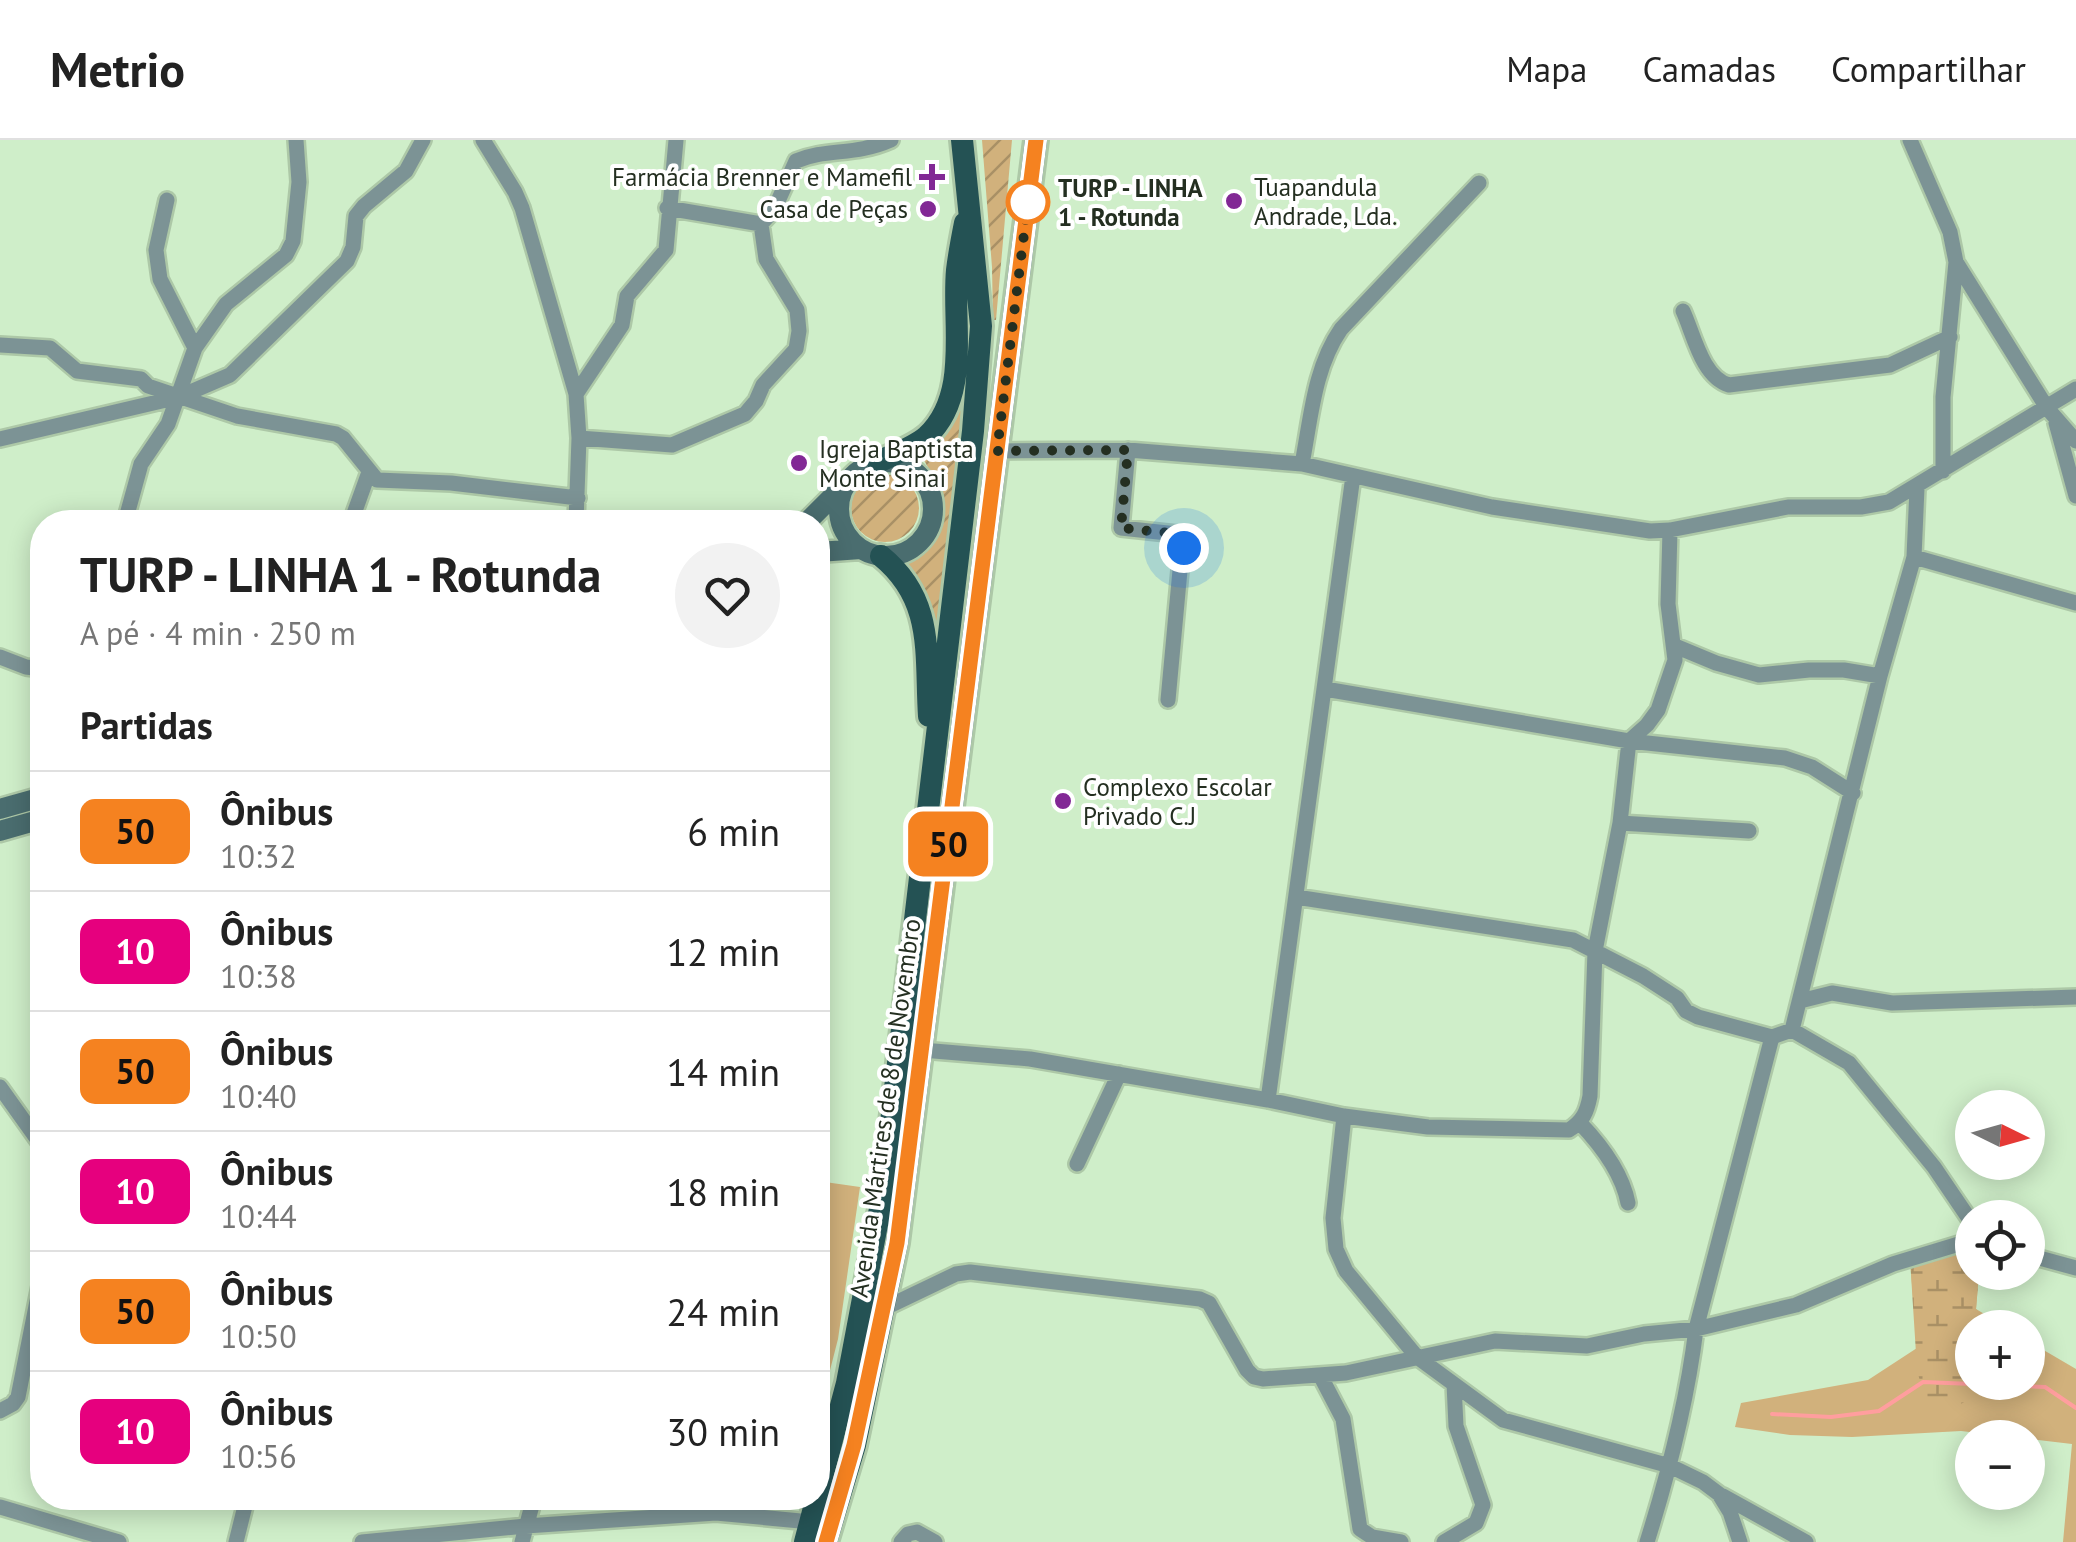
<!DOCTYPE html>
<html lang="pt">
<meta charset="utf-8">
<style>
body{margin:0;font-family:"PT Sans",sans-serif;background:#f2f2f2;color:#222;height:100vh;display:flex;flex-direction:column;font-size:38px;white-space:nowrap}
*{box-sizing:border-box;margin:0}
p{font-size:32px;color:#767676}
.icon{flex:none;width:55px;height:55px;fill:none;stroke:currentColor;stroke-width:2;stroke-linecap:round;stroke-linejoin:round}
.map{position:relative;flex:1;overflow:hidden}
.sheet{position:absolute;left:30px;top:370px;width:800px;height:1000px;display:flex;flex-direction:column;background:#fff;border-radius:40px;box-shadow:0 5px 25px #0003}
.sheet>*{flex:none}
.badge{padding:0 20px;border-radius:15px;font-size:35px;line-height:65px}
.needle{width:65px;rotate:95deg}
.controls{position:absolute;left:1955px;top:950px;display:grid;gap:20px}
.controls a{display:grid;place-items:center;width:90px;height:90px;border-radius:50%;background:#fff;box-shadow:0 5px 25px #0003;font-size:50px}
.you{position:absolute;width:50px;height:50px;margin:-25px;border:8px solid #fff;border-radius:50%;background:#1a73e8;box-shadow:0 0 0 15px #1a73e833}
.map>.badge{position:absolute;translate:-50% -50%;box-shadow:0 0 0 5px #fff}
h2{padding:0 50px;font-size:38px;line-height:90px}
.round{display:grid;place-items:center;flex:none;width:105px;height:105px;border-radius:52px;background:#f2f2f2}
.head{display:flex;align-items:center;justify-content:space-between;height:170px;padding:0 50px}
h1{font-size:48px;font-weight:600;line-height:75px}
ul{padding:0;list-style:none}
li{display:flex;align-items:center;gap:30px;height:120px;padding:0 50px;border-top:2px solid #e0e0e0}
li div{flex:1}
li b{display:block;font-size:38px}
li em{font-style:normal}
li .badge{min-width:110px;font-weight:700;text-align:center}
header{display:flex;align-items:center;gap:60px;box-sizing:border-box;height:140px;padding:0 50px;background:#fff;border-bottom:2px solid #e0e0e0}
header strong{font-size:48px}
nav{display:flex;gap:55px;margin-inline-start:auto;font-size:35px}
.map>svg:first-child{display:block}
</style>
<header>
<strong>Metrio</strong>
<nav><a>Mapa</a><a>Camadas</a><a>Compartilhar</a></nav>
</header>
<div class="map">
<svg width="2076" height="1402" viewBox="0 0 2076 1402">
<defs>
<pattern id="wetland-marsh" width="20" height="14" patternUnits="userSpaceOnUse" patternTransform="scale(2.5)"><rect width="20" height="14" fill="#d1b17c"/><path d="M1 5h8M5 5V1M11 12h8M15 12V8" fill="none" stroke="#a99065"/></pattern>
<pattern id="garden-furrows" width="10" height="10" patternUnits="userSpaceOnUse" patternTransform="scale(2.5)"><rect width="10" height="10" fill="#d1b17c"/><path d="M-1 1l2-2M0 10L10 0M9 11l2-2" fill="none" stroke="#a99065"/></pattern>
</defs>
<rect width="100%" height="100%" fill="#cfeec9"/>
<path fill="#d1b17c" d="M818 1041 860 1047 838 1199 818 1277Z
M1910 1119 1979 1133 1976 1169 2006 1187 1972 1188V1242H2028V1201L2076 1229V1402H2063L2072 1304 1961 1291 1852 1297 1790 1295 1735 1287 1741 1263 1868 1240 1917 1208Z
M544 1358H659L541 1369Z"/>
<path fill="url(#wetland-marsh)" d="M1972 1100V1132L1979 1133 1976 1169 1990 1187 1972 1188V1242L1982 1243C1966 1268 1953 1270 1925 1263L1917 1229 1910 1119Z"/>
<path fill="url(#garden-furrows)" d="M982 0H1012L996 180H993L992 127Z
M965 225 960 295 936 496 924 450 904 423 929 405 942 378 943 354 921 315 937 302 947 288Z
M851 368a34 34 0 1 1 68 0a34 34 0 1 1-68 0Z"/>
<g fill="none" stroke-linecap="round" stroke-linejoin="round">
<path stroke="#ff9e9e" stroke-width="4" d="M1772 1274 1831 1277 1879 1271 1923 1242 2045 1247 2076 1268"/>
<defs>
<path id="street" d="M483 0 515 52 522 68 576 254 579 298 576 382
M1910 0 1950 92 1956 122 1943 257V331
M167 60 156 110 160 139 195 208
M667 68 761 84
M1956 122 2047 268 2076 301
M1683 171C1694 195 1702 237 1729 245L1890 225 1950 197
M0 205 50 208 77 231 141 239 148 246 237 276 336 294 343 298 377 340 451 343 578 358
M576 254 622 185 627 156 666 110 676 0
M2056 283 2076 356
M579 298 672 305 745 274 756 261 763 245 796 209 799 191 797 170 766 119 761 84 774 70 796 21C827 8 855 16 891 0
M0 299 179 257 230 235 347 121 353 107 356 76 364 66 406 31 423 0
M1128 310 1121 388 1177 394 1183 398 1168 560
M997 311 1128 310 1302 324 1492 367 1650 391 1670 390 1788 367H1861L1889 362 2076 249
M1302 324C1311 278 1314 228 1341 189L1479 43
M125 382 141 324 168 284 195 208 226 164 286 115 293 101 299 42 296 0
M351 382 369 332
M1914 417 2076 463
M1675 506 1716 523 1759 535 1809 530H1844L1880 536
M0 517 26 527 42 529
M1325 549 1629 601 1785 618 1812 627 1853 653
M1620 683 1749 691
M1296 757 1573 800 1643 836 1677 858 1686 871 1698 877 1772 897 1792 890 1849 923 1934 1027 1972 1083
M1800 861 1832 853 1892 863 2076 857
M1792 890 1880 536 1914 417 1917 348
M922 910 1030 919 1268 960 1344 976 1428 987 1569 990C1583 981 1587 972 1590 956L1595 811 1620 683 1629 601 1647 585 1658 570 1675 520 1668 464 1670 390
M0 947 42 1006
M1268 960 1353 336
M1344 976 1333 1078 1336 1109 1346 1131 1417 1217 1503 1280 1670 1326 1703 1342 1719 1354 1730 1372 1740 1402
M1580 983C1601 1005 1622 1032 1628 1063
M1077 1024 1119 934
M2028 1115 2076 1128
M885 1168 956 1134 970 1132 1200 1159 1209 1163 1247 1230 1254 1237 1263 1239 1346 1233 1495 1201 1587 1206 1644 1194 1696 1189 1796 1165 1893 1124 1972 1100
M1320 1235 1343 1279 1360 1389 1372 1397 1401 1402
M0 1271 13 1264 18 1257 42 1136
M1723 1356 1806 1402
M0 1367 119 1402
M236 1402 247 1358
M362 1402 526 1386 716 1373 811 1382
M522 1402 534 1358
M901 1402 908 1394 917 1392 935 1402
M1444 1402 1476 1383 1483 1365 1456 1286 1454 1244
M1647 1402C1669 1332 1687 1262 1696 1189L1772 897"/>
<path id="secondary" d="M839 369a47 47 0 1 1 94 0a47 47 0 1 1-94 0Z
M807 382 841 348
M818 412 861 409
M0 669 42 657
M0 691 42 679"/>
<path id="primary" d="M878 322C894 314 913 308 927 296 971 255 952 183 957 130 959 114 962 98 965 83
M881 416C935 460 925 514 929 576
M805 1402 847 1243 882 1058 973 291 981 186 962 0
M826 1402 855 1305 897 1103 1036 0"/>
</defs>
<use href="#street" stroke="#adc8a7" stroke-width="20"/>
<use href="#secondary" stroke="#adc8a7" stroke-width="25"/>
<use href="#primary" stroke="#adc8a7" stroke-width="28"/>
<use href="#street" stroke="#7c9395" stroke-width="15"/>
<use href="#secondary" stroke="#4a6d6f" stroke-width="20"/>
<use href="#primary" stroke="#245254" stroke-width="22"/>
</g>
<g fill="none" stroke-linecap="round" stroke-linejoin="round">
<defs>
<path id="line" d="M826 1402 854 1305 897 1103 1036 0"/>
</defs>
<use href="#line" stroke="#fff" stroke-width="22"/>
<use href="#line" stroke="#f58220" stroke-width="15"/>
<path stroke="#242f21" stroke-width="10" stroke-dasharray="0 18" d="M1028 62 997 311 1128 310 1121 388 1178 394 1183 398 1184 408"/>
</g>
<g fill="#822895" stroke="#fff" stroke-width="4">
<path d="M927 22h10v10h10v10h-10v10h-10v-10h-10v-10h10z"/>
<circle cx="1234" cy="61" r="10"/>
<circle cx="928" cy="69" r="10"/>
<circle cx="799" cy="323" r="10"/>
<circle cx="1063" cy="661" r="10"/>
</g>
<circle fill="#fff" stroke="#f58220" stroke-width="5" cx="1028" cy="62" r="20"/>
<g text-anchor="middle" dominant-baseline="central" stroke-width="8" stroke-linejoin="round" paint-order="stroke">
<g font-size="25" fill="#242f21" stroke="#fff" text-anchor="start">
<text x="912" y="37" text-anchor="end">Farmácia Brenner e Mamefil</text>
<text x="1254" y="47">Tuapandula<tspan x="1254" dy="29">Andrade, Lda.</tspan></text>
<text x="908" y="69" text-anchor="end">Casa de Peças</text>
<text x="819" y="309">Igreja Baptista<tspan x="819" dy="29">Monte Sinai</tspan></text>
<text x="1083" y="647">Complexo Escolar<tspan x="1083" dy="29">Privado C.J</tspan></text>
</g>
<g font-size="25" font-weight="bold" fill="#242f21" stroke="#fff" text-anchor="start">
<text x="1058" y="48">TURP - LINHA<tspan x="1058" dy="29">1 - Rotunda</tspan></text>
</g>
<g font-size="25" fill="#242f21" stroke="#fff">
<text transform="translate(885 968) rotate(-82)">Avenida Mártires de 8 de Novembro</text>
</g>
</g>
</svg>
<div class="controls">
<a><svg class="needle" viewBox="-14 -14 28 28"><path d="M0-13l5 13h-10z" fill="#e53935"/><path d="M0 13l5-13h-10z" fill="#767676"/></svg></a>
<a><svg class="icon" aria-label="locate" viewBox="0 0 24 24"><circle cx="12" cy="12" r="6"/><path d="M12 2v4M12 18v4M2 12h4M18 12h4"/></svg></a>
<a>+</a>
<a>−</a>
</div>
<div class="you" style="left:1184px;top:408px"></div>
<b class="badge" style="left:948px;top:704px;background:#f58220;color:#111">50</b>
<section class="sheet">
<div class="head"><div><h1>TURP - LINHA 1 - Rotunda</h1><p>A pé · 4 min · 250 m</p></div><a class="round"><svg class="icon" aria-label="heart" viewBox="0 0 24 24"><path d="M12 20l-8-8c-3-5 5-10 8-4 3-6 11-1 8 4z"/></svg></a></div>
<h2>Partidas</h2>
<ul>
<li><span class="badge" style="background:#f58220;color:#111">50</span><div><b>Ônibus</b><p>10:32</p></div><em>6 min</em></li>
<li><span class="badge" style="background:#e6007e;color:#fff">10</span><div><b>Ônibus</b><p>10:38</p></div><em>12 min</em></li>
<li><span class="badge" style="background:#f58220;color:#111">50</span><div><b>Ônibus</b><p>10:40</p></div><em>14 min</em></li>
<li><span class="badge" style="background:#e6007e;color:#fff">10</span><div><b>Ônibus</b><p>10:44</p></div><em>18 min</em></li>
<li><span class="badge" style="background:#f58220;color:#111">50</span><div><b>Ônibus</b><p>10:50</p></div><em>24 min</em></li>
<li><span class="badge" style="background:#e6007e;color:#fff">10</span><div><b>Ônibus</b><p>10:56</p></div><em>30 min</em></li>
</ul>
</section>
</div>
